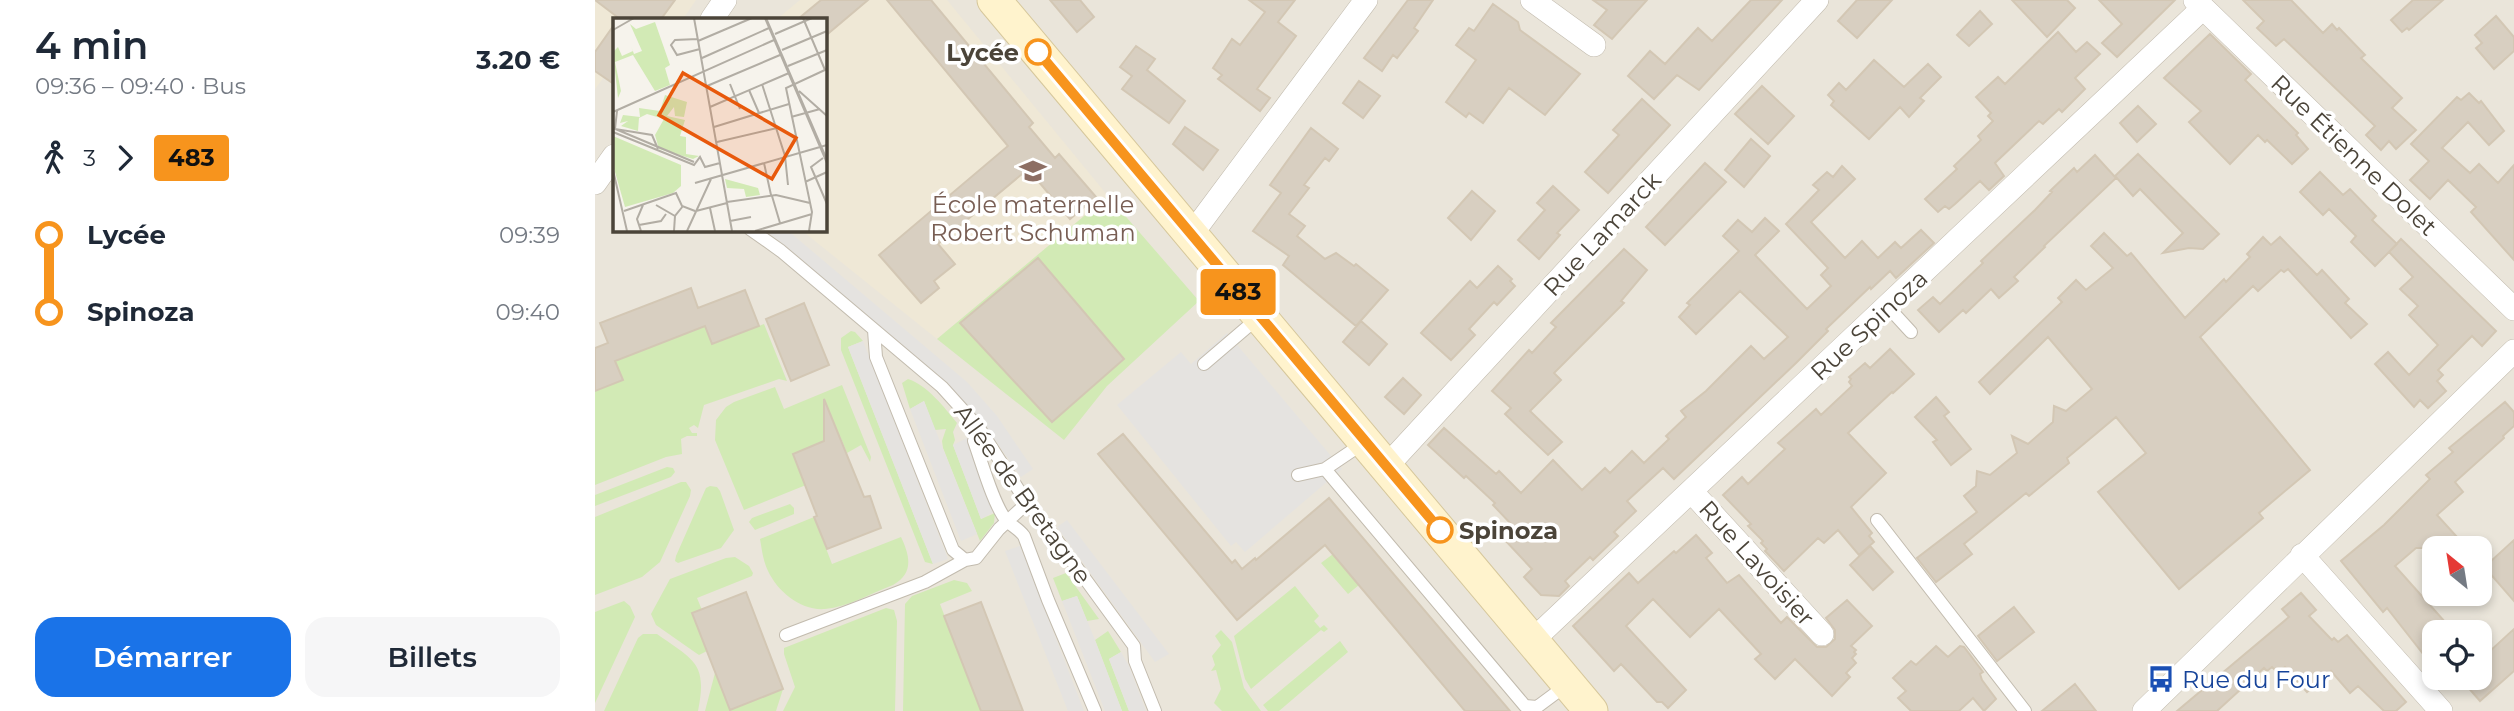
<!DOCTYPE html>
<html lang="fr">
<meta charset="utf-8">
<style>
body{margin:0;font-family:Montserrat,sans-serif;background:#f6f6f7;color:#1f2937;height:100vh;display:flex;flex-direction:column;font-size:26px;white-space:nowrap}
*{box-sizing:border-box;margin:0}
p{font-size:23px;color:#747a83}
.icon{flex:none;width:38px;height:38px;fill:none;stroke:currentColor;stroke-width:2;stroke-linecap:round;stroke-linejoin:round}
.map{position:relative;flex:1;overflow:hidden}
.side{display:flex;flex-direction:column;background:#fff;width:595px}
.side>*{flex:none}
.badge{padding:0 14px;border-radius:5px;font-size:24px;line-height:46px}
.needle{width:46px;rotate:330deg}
.tools{position:absolute;left:1827px;top:536px;display:grid;gap:14px}
.tools a{display:grid;place-items:center;width:70px;height:70px;border-radius:14px;background:#fff;box-shadow:0 4px 10px #0003;font-size:35px}
.map>.badge{position:absolute;translate:-50% -50%;box-shadow:0 0 0 4px #fff}
.legs{display:flex;align-items:center;gap:10px;height:77px;padding:0 35px;font-size:23px}
.legs p{margin-inline-start:auto}
.head{display:flex;align-items:center;justify-content:space-between;height:119px;padding:0 35px}
h1{font-size:38px;font-weight:600;line-height:52px}
.cta{display:flex;gap:14px;margin-top:auto;padding:14px 35px}
.cta a{flex:1;height:80px;border-radius:21px;background:#1a73e8;color:#fff;font-size:28px;font-weight:600;line-height:80px;text-align:center}
.cta a+a{background:#f6f6f7;color:#1f2937}
ul{padding:0 35px;list-style:none}
li{display:flex;align-items:center;gap:24px;height:77px;font-size:26px}
li i{display:grid;place-items:center;width:10px;height:100%;margin:0 9px;background:currentColor}
li i::after{content:'';width:18px;height:18px;margin:-9px;border:5px solid;border-radius:50%;background:#fff}
li p{margin-inline-start:auto}
li:first-child i{background:linear-gradient(#0000 50%,currentColor 0)}
li:last-child i{background:linear-gradient(currentColor 50%,#0000 0)}
main{display:flex;flex:1;min-height:0}
.map>svg:first-child{display:block}
</style>
<main>
<section class="side">
<div class="head"><div><h1>4 min</h1><p>09:36 – 09:40 · Bus</p></div><b>3.20 €</b></div>
<div class="legs"><svg class="icon" aria-label="walk" viewBox="0 0 24 24"><circle cx="13" cy="4" r="2"/><path d="M13 8l-2 6 4 7M11 14l-3 7M7 12l3-4h3l4 4"/></svg>3<svg class="icon" aria-label="forward" viewBox="0 0 24 24"><path d="M9 5l7 7-7 7"/></svg><b class="badge" style="background:#f7941d;color:#111">483</b></div>
<ul>
<li><i style="color:#f7941d"></i><b>Lycée</b><p>09:39</p></li>
<li><i style="color:#f7941d"></i><b>Spinoza</b><p>09:40</p></li>
</ul>
<div class="cta"><a>Démarrer</a><a>Billets</a></div>
</section>
<div class="map">
<svg width="1919" height="711" viewBox="0 0 1919 711">
<rect width="100%" height="100%" fill="#f6f3ec"/>
<path fill="#eae5da" fill-rule="evenodd" d="M0 0H1919V711H0ZM19 19H229V229H19ZM1839 548H1885V593H1839ZM1839 632H1885V677H1839Z"/>
<path fill="#efe8d6" d="M0 0H101L88 19H19V83L9 77 0 89Z
M205 0H352L513 196 342 339 205 229H229V19H182Z"/>
<path fill="#d2eab5" d="M513 196 604 301 512 386 469 440 342 339Z
M169 324 192 381 184 379 109 405 103 428 99 425 94 428 97 433H102V436H92L86 439 87 454 71 457 0 485V391L27 380 20 361 110 326 118 344Z
M256 331 260 332 268 341 253 347 338 564 330 562 246 350V338Z
M313 379C332 385 350 408 362 423L358 432 360 440 358 445 386 519 400 513 399 523 385 541 348 448 347 441 351 429 340 430 329 401 315 409 307 383Z
M247 385 276 457 275 462 266 445 252 453 245 436 199 454 211 485 149 510 120 440 121 420 131 407 139 402 180 387 189 409Z
M72 467 78 468 80 472 76 477 0 506V495Z
M86 482H91L96 490 95 496 65 562 47 577 0 595V517Z
M115 486 122 487 125 491 139 530 126 548 83 563 80 561 81 556 111 488Z
M195 504 199 508V514L160 530 154 522 157 518Z
M219 517 237 564 306 537C315 556 319 573 298 585 277 593 253 607 230 609 206 611 183 592 173 571 168 561 167 550 165 539Z
M738 554 764 585 753 594 726 563Z
M140 557 154 566 158 573 157 576 102 598 107 610 97 614 112 651 104 655 101 653 61 625 56 614 75 579 131 558Z
M471 573 504 619 492 621 482 596 467 601 458 578Z
M359 580 372 583 377 591 345 604 386 711H308L310 604 317 596Z
M700 586 724 616 719 621 725 628 729 625 733 629 729 632 726 630 656 689 650 679 639 636Z
M29 601 35 606 40 617 0 703V612Z
M291 608 299 610 302 621 300 711H188L200 687 189 654V648Z
M626 630 637 642 649 688 666 711H627L619 703 626 689 621 670 616 671 620 665 617 656 626 645 620 636Z
M513 631 526 652 514 659 534 711H527L500 640Z
M48 634H62C98 660 113 662 103 711H9L43 638Z
M745 641 753 652 684 711H673L668 705Z
M120 673 135 710 188 689 181 711H110Z"/>
<path fill="#e5e3e0" d="M169 229H191L372 382 402 416 438 469 426 477 388 423 354 386Z
M632 333 747 469 650 552 641 542 636 546 522 405 586 352 596 364Z
M268 341 353 559 338 564 253 347Z
M329 401 382 534 366 541 315 409Z
M372 438 400 511 386 519 358 445Z
M472 520 574 654 560 662 462 527Z
M425 546 489 711H473L410 551Z
M482 596 500 640 527 711H510L467 601Z
M526 652 534 666 551 711H534L514 659Z"/>
<path fill="#d8cfc1" stroke="#d3c7b4" stroke-width="2" d="M0 0H80L66 19H25Z
M226 0H273L229 37V19H203Z
M292 0H336L438 123 434 127 460 158 464 154 501 197 475 219 433 169 343 244 360 264 339 281 344 288 326 303 284 255 413 146Z
M455 0H485L499 17 482 32Z
M654 0H700L683 22 701 36 662 89 675 98 665 111 623 79 627 75 618 68 637 39 645 45 670 12Z
M813 0H838L819 28 823 31 802 58 798 55 787 71 769 58Z
M998 0H1052L1017 39 999 25 1012 10Z
M1156 0H1187L1104 90 1082 75 1059 99 1033 76 1055 51 1070 64 1103 28 1117 41Z
M1262 0H1297L1262 38 1243 21Z
M1417 0H1472L1480 8 1452 37Z
M1504 0H1580L1522 57 1507 43 1527 24Z
M1648 0H1696L1728 33 1737 24 1742 30 1744 28 1770 55 1766 58 1807 98 1797 108 1821 130 1801 149 1794 141 1786 150 1771 135 1780 126 1689 39 1681 46 1662 28 1669 21Z
M1818 0H1848L1814 30 1812 28 1807 32 1796 20Z
M898 4 923 22 925 30 985 74 950 115 914 88 888 123 874 113 871 117 851 102 881 60 861 45 874 28 879 31Z
M1385 11 1397 24 1374 46 1362 35Z
M1901 16 1919 37V51L1899 69 1881 48 1887 43 1880 35Z
M19 25V84L0 71V52Z
M1463 32 1481 52 1492 42 1505 54 1480 78 1490 89 1467 112 1464 109 1448 124 1444 121 1400 163 1409 176 1394 190 1385 181 1360 204 1354 209 1350 206 1343 212 1330 199 1362 169 1359 166 1386 140 1383 136 1398 121 1393 116 1396 113 1381 97 1403 77 1410 84Z
M1615 34 1656 74 1650 80 1703 133 1701 135 1713 149 1697 164 1672 140 1670 142 1663 135 1635 164 1594 122 1606 111 1569 78Z
M541 46 560 59 552 70 590 101 574 123 527 89 537 76 525 67Z
M1279 60 1309 87 1333 64 1346 77 1325 98 1329 101 1314 117 1305 107 1274 139 1236 105 1239 101 1233 95 1244 83 1251 90Z
M764 81 785 96 768 118 748 103Z
M1167 86 1199 116 1173 144 1140 114Z
M1874 93 1884 103 1886 101 1909 131 1894 145 1873 122 1847 148 1875 173 1884 164 1903 183 1919 165V260L1876 212 1881 207 1853 180 1835 199 1815 180 1834 161 1816 144 1862 97 1866 100Z
M1047 99 1075 125 1013 193 990 172 1024 135 1018 130Z
M1543 106 1561 124 1542 142 1525 123Z
M590 127 623 150 608 170 578 144Z
M716 128 743 149 734 161 730 158 709 185 714 188 694 214 710 226 702 236 730 259 741 253 759 266 761 264 793 290 761 326 688 265 694 256 658 231 686 193 675 185Z
M1156 139 1175 156 1149 187 1130 170Z
M1543 154 1624 234 1608 249 1594 248 1568 253 1588 233 1545 189 1538 196 1520 176Z
M1500 155 1521 178 1449 246 1450 247 1419 277 1423 281 1404 298 1396 289 1371 313 1368 310 1344 332 1323 310 1338 297 1345 304 1388 263 1386 261 1440 210 1457 192 1455 191 1479 168 1482 172Z
M1110 163 1131 182 1070 245 1051 227Z
M1247 166 1260 179 1216 222 1250 258 1267 241 1283 258 1300 242 1306 248 1326 230 1339 243 1301 278 1295 271 1276 289 1275 287 1231 329 1233 331 1201 363 1079 479 1068 468 1032 501 1041 511 1019 532 1023 536 998 560 995 557 970 581 974 586 964 596 946 595 929 577 937 569 908 538 919 527 898 505 900 503 871 476 869 478 833 445 849 428 901 474 904 471 926 493 958 460 987 490 1010 468 1015 473 1037 451 1049 463 1074 439 1071 436 1091 417 1086 411 1111 391 1156 346 1169 359 1193 337 1145 291 1101 334 1084 317 1095 305 1092 303 1144 251 1128 236 1143 220 1157 232 1170 218 1184 231 1160 255 1212 309 1236 286 1226 275 1233 268 1191 224 1224 190 1218 185 1232 172 1238 177Z
M1725 172 1748 195 1755 189 1781 216 1777 220 1802 244 1780 266 1756 242 1761 236 1734 209 1728 215 1705 192Z
M958 186 984 210 962 233 965 235 944 259 923 240 950 210 942 203Z
M877 191 900 211 876 240 853 218Z
M1509 233 1532 256 1536 253 1590 318 1629 279 1631 282 1655 257 1652 254 1668 237 1676 245 1685 237 1722 275 1727 270 1754 299 1750 303 1772 324 1756 338 1693 269 1689 272 1686 270 1663 291 1658 286 1605 337 1715 470 1664 513 1668 518 1584 589 1503 492 1551 453 1521 417 1472 458 1474 463 1434 496 1431 493 1369 544 1377 554 1341 582 1322 558 1382 512 1369 496 1381 486 1382 471 1395 475 1422 453 1417 436 1433 444 1458 422 1459 406 1471 411 1497 389 1453 337 1395 394 1384 382 1467 302 1463 298 1481 280 1491 290 1518 268 1496 246Z
M1806 239 1901 331 1887 346 1877 336 1843 370 1848 375 1842 381 1851 391 1833 408 1825 400 1819 407 1780 364 1793 352 1814 375 1843 345 1814 315 1823 306 1805 289 1818 277 1794 252Z
M1029 249 1052 270 1026 301 1029 303 959 373 966 380 935 411 967 442 953 455 910 414 916 408 897 391 934 350 937 353 961 327 956 323Z
M443 258 529 359 457 422 365 323Z
M903 266 917 279 915 281 920 286 902 305 899 302 874 329 880 335 856 360 826 333 875 281 882 288Z
M96 288 103 308 150 290 164 326 117 344 110 326 20 361 28 380 0 391V348L13 343 5 323Z
M209 303 234 365 196 381 171 319Z
M766 321 792 344 774 365 748 342Z
M1295 349 1319 374 1298 393 1297 392 1253 433 1291 473 1256 507 1277 533 1274 536 1279 542 1264 555 1243 530 1229 543 1223 538 1189 571 1170 551 1172 549 1166 543 1168 541 1153 526 1156 524 1128 495 1147 477 1153 484 1190 449 1183 443 1221 409 1226 415 1257 386 1254 382 1256 379 1254 377 1270 363 1275 368Z
M808 378 826 395 809 414 790 397Z
M1341 397 1354 412 1349 416 1376 449 1356 465 1338 442 1342 440 1320 417Z
M229 399 269 497 275 496 286 528 232 549 219 517 222 516 198 454 229 441Z
M1910 402 1919 412V426L1908 436 1909 438 1860 482 1868 492 1842 515 1872 548H1821L1800 566 1859 632H1839V646L1829 655 1792 608 1788 612 1746 561 1789 525 1835 479 1831 475 1858 452 1854 448Z
M528 434 637 563 640 560 647 569 660 558 661 560 734 498 915 711H870L730 545 642 620 503 454Z
M1101 535 1117 553 1111 558 1132 583 1144 575 1186 623 1192 617 1222 647H1231L1240 639V630L1231 618 1252 600 1277 626 1256 646 1261 650 1259 652 1261 654 1257 658 1261 663 1251 673 1255 677 1237 696 1200 659 1180 679 1160 659 1166 654 1124 609 1095 637 1058 599 1031 626 1091 690 1073 708 1067 702H1062L1026 664 1019 671 978 626 1034 573 1043 583 1079 551 1081 553Z
M1919 540V601L1892 570 1896 566 1894 563Z
M1275 546 1298 572 1278 590 1255 565Z
M151 592 188 689 135 710 97 613Z
M1706 593 1721 610 1714 616 1737 640 1739 638 1743 642 1752 635 1811 702 1801 711H1789L1763 686 1755 693 1736 671 1712 692 1690 667 1683 673 1677 667 1672 671 1669 668 1622 711H1582L1694 617 1687 609Z
M386 602 428 711H386L349 616Z
M1419 607 1439 632 1402 661 1383 636Z
M1919 629V671L1885 701 1864 677H1885V642L1894 652Z
M1341 646 1353 657 1365 646 1369 647 1388 672 1385 674 1387 680 1401 699 1389 711 1378 698 1364 711H1316L1303 698 1311 691 1298 678 1316 661 1321 665Z
M1480 684 1501 711H1447Z"/>
<g fill="none" stroke-linecap="round" stroke-linejoin="round">
<defs>
<path id="lane" d="M155 229 186 251 347 387 384 428 432 503 453 528 539 646 540 661 560 711
M1293 307 1316 332
M279 330 281 357 358 550 370 560 381 558 404 529 432 503
M609 364 664 317
M384 428 379 441C386 460 399 507 412 521 417 526 424 529 429 536L453 600 500 711
M730 469 930 706 942 707 973 684
M703 475 730 469 770 442
M1282 520 1430 711
M191 635 330 582 370 560"/>
<path id="street" d="M937 0 999 45
M1600 0 1919 309
M117 19 130 0
M0 183 19 156
M596 235 771 0
M791 467 1222 0
M1097 492 1227 634
M1707 555 1846 711
M938 640 1608 8
M1549 711 1919 351"/>
<path id="secondary" d="M399 0 996 711"/>
</defs>
<use href="#lane" stroke="#c2bbae" stroke-width="14"/>
<use href="#street" stroke="#c2bbae" stroke-width="24"/>
<use href="#secondary" stroke="#d6c79b" stroke-width="35"/>
<use href="#lane" stroke="#fff" stroke-width="12"/>
<use href="#street" stroke="#fff" stroke-width="23"/>
<use href="#secondary" stroke="#fff3cd" stroke-width="33"/>
</g>
<g fill="none" stroke-linecap="round" stroke-linejoin="round">
<defs>
<path id="line-1" d="M443 52 845 530"/>
</defs>
<use href="#line-1" stroke="#fff" stroke-width="16"/>
<use href="#line-1" stroke="#f7941d" stroke-width="10"/>
</g>
<defs>
<symbol id="school-bare" viewBox="-9 -9 18 18"><path d="M0-5L7-2L0 1L-7-2ZM-4 1L0 2.5L4 1V4Q0 6-4 4Z" fill="#8d6e63" stroke="#fff" stroke-width="2.5" paint-order="stroke"/></symbol>
<symbol id="bus-bare" viewBox="-9 -9 18 18"><path d="M-5-6H5V4H4V6H2V4H-2V6H-4V4H-5ZM-3.5-4V0h7V-4ZM-3.5 1.2v1.5H-2V1.2ZM2 1.2v1.5H3.5V1.2Z" fill="#1a4fb4" stroke="#fff" stroke-width="2.5" paint-order="stroke"/></symbol>
</defs>
<g fill-rule="evenodd">
<use href="#school-bare" x="419" y="152" width="38" height="38"/>
<use href="#bus-bare" x="1547" y="660" width="38" height="38"/>
</g>
<g fill="#fff" stroke="#f7941d" stroke-width="3.5">
<circle cx="443" cy="52" r="12"/>
<circle cx="845" cy="530" r="12"/>
</g>
<g text-anchor="middle" dominant-baseline="central" stroke-width="7" stroke-linejoin="round" paint-order="stroke">
<g font-size="24" font-weight="bold" fill="#4b4439" stroke="#fff" text-anchor="end">
<text x="424" y="52">Lycée</text>
<text x="864" y="530" text-anchor="start">Spinoza</text>
</g>
<g font-size="24" fill="#4b4439" stroke="#fff">
<text transform="translate(1759 155) rotate(44)">Rue Étienne Dolet</text>
<text transform="translate(1007 234) rotate(-47)">Rue Lamarck</text>
<text transform="translate(1274 325) rotate(-43)">Rue Spinoza</text>
<text transform="translate(428 494) rotate(54)">Allée de Bretagne</text>
<text transform="translate(1162 563) rotate(48)">Rue Lavoisier</text>
</g>
<g font-size="24" fill="#785e54" stroke="#fff">
<text x="438" y="204">École maternelle<tspan x="438" dy="28">Robert Schuman</tspan></text>
</g>
<g font-size="24" fill="#164399" stroke="#fff" text-anchor="start">
<text x="1587" y="679">Rue du Four</text>
</g>
</g>
<g transform="translate(18 18)">
<rect width="214" height="214" fill="#f6f3ec"/>
<path d="M42 4 57 47 52 50 57 67 42 73 20 37 2 44 8 73 5 80 0 34 5 29 9 38 20 33 18 28 21 36 29 33 17 6 23 11ZM52 77 74 84 71 99 62 98 61 89 54 98 72 102 67 118 73 119V136L86 138 80 141 46 131 42 117 51 101 34 96 26 100 25 113 8 108 15 103 7 105 10 97 27 99 26 90 47 93ZM0 118 68 147V168L60 175 12 189 0 147ZM112 161 145 170 147 177 133 179 131 171 114 170Z" fill="#d2eab5"/>
<path fill="none" stroke="#b2ada4" stroke-width="2" d="M81 0 119 213M152 0 214 145M153 0 214 142M190 0 212 52M0 12 21 0M162 16 199 0M85 21 62 22 58 27 64 37 87 31M85 23 139 0M169 32 214 13M89 40 156 10M175 48 214 32M117 66 127 91M149 66 172 138 175 167M94 68 167 37M136 72 146 95M186 73 214 98M97 89 176 55M4 93 2 111 39 117 45 131M0 94 161 22M178 99 207 91M101 109 176 86M0 110 81 144M0 114 81 147 87 139 92 149 107 145M104 124 164 110M210 140 198 149 214 186M151 145 158 177M0 152 14 213M192 164 214 154M82 165 214 127M159 178 167 205M114 184 163 177 197 185M43 187 62 198M97 190 102 213M11 193 63 175 69 188 82 193M83 193 114 185M117 203 138 199M26 207 48 203 53 196M28 213 24 201 30 187M61 213 62 198 70 188M74 213 98 161M142 213 199 196M196 213 199 194 173 70 214 51"/>
<path fill="#e8590c" fill-opacity="0.15" stroke="#e8590c" stroke-width="3.5" d="M70 55 183 120 159 161 46 97Z"/>
<rect width="214" height="214" fill="none" stroke="#4b4439" stroke-width="3.5"/>
</g>
</svg>
<div class="tools">
<a><svg class="needle" viewBox="-14 -14 28 28"><path d="M0-13l5 13h-10z" fill="#e53935"/><path d="M0 13l5-13h-10z" fill="#747a83"/></svg></a>
<a><svg class="icon" aria-label="locate" viewBox="0 0 24 24"><circle cx="12" cy="12" r="6"/><path d="M12 2v4M12 18v4M2 12h4M18 12h4"/></svg></a>
</div>
<b class="badge" style="left:643px;top:292px;background:#f7941d;color:#111">483</b>
</div>
</main>
